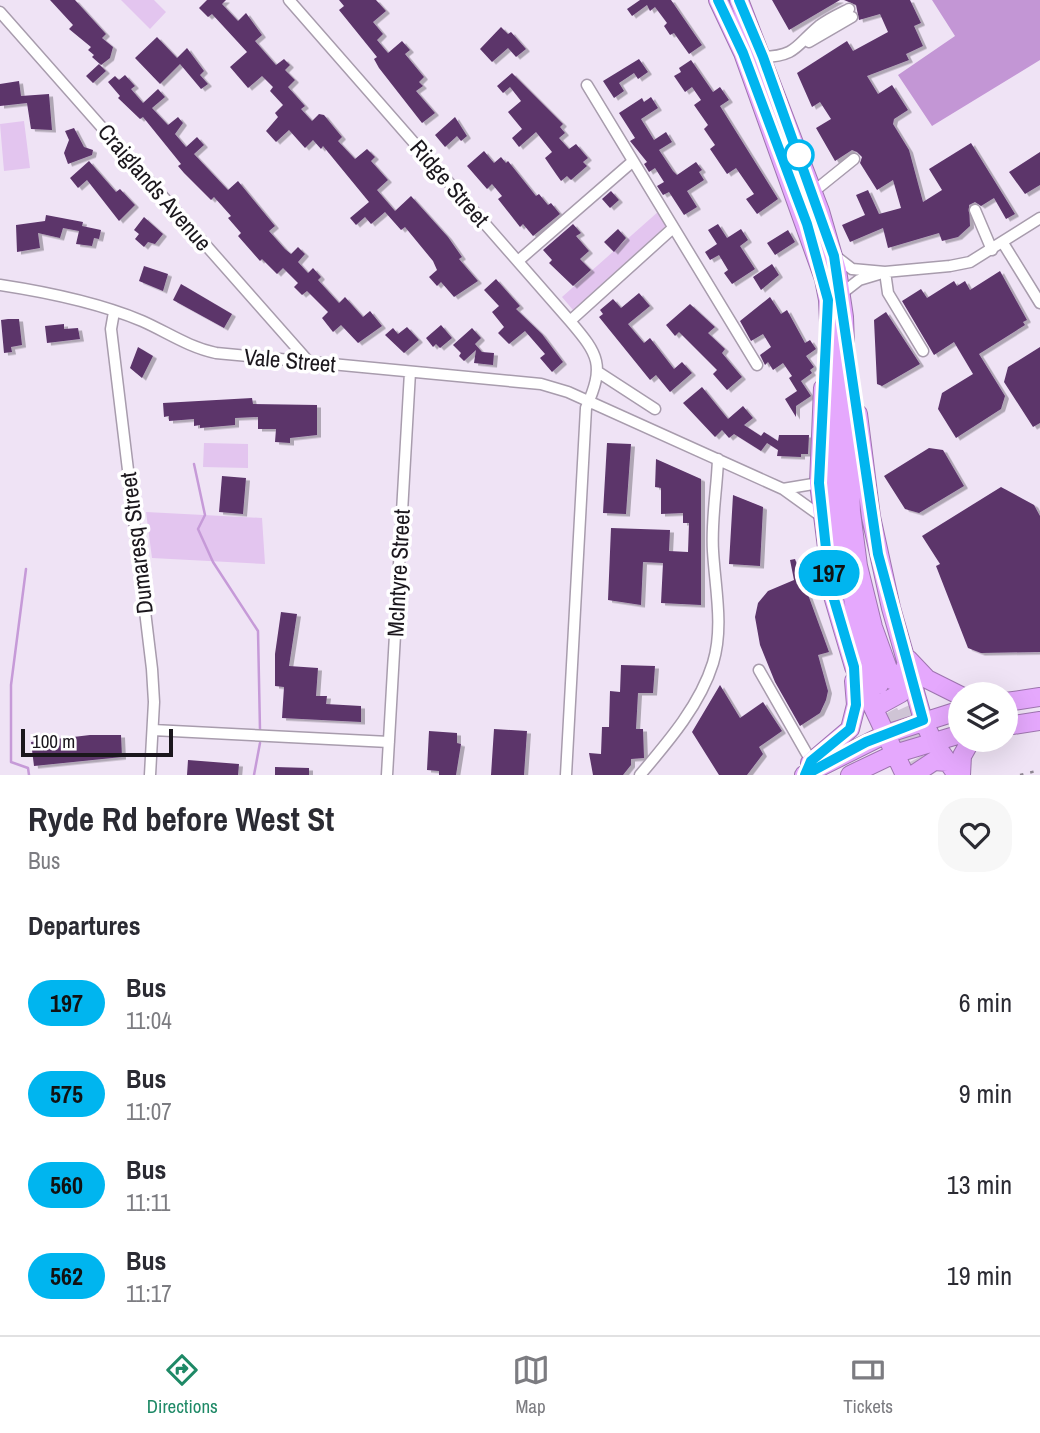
<!DOCTYPE html>
<style>
body{margin:0;font-family:"Archivo Narrow",sans-serif;background:#f7f7f7;color:#2b2b33;height:100vh;display:flex;flex-direction:column;font-size:26px;white-space:nowrap}
*{box-sizing:border-box;margin:0}
p{font-size:23px;color:#7c7c81}
.icon{flex:none;width:38px;height:38px;fill:none;stroke:currentColor;stroke-width:2;stroke-linecap:round;stroke-linejoin:round}
.map{position:relative;height:775px;overflow:hidden}
.details{display:flex;flex-direction:column;background:#fff;flex:1}
.details>*{flex:none}
.badge{padding:0 14px;border-radius:23px;font-size:24px;line-height:46px}
.buttons{position:absolute;left:948px;top:682px;display:grid;gap:14px}
.buttons a{display:grid;place-items:center;width:70px;height:70px;border-radius:50%;background:#fff;box-shadow:0 7px 28px #0002;font-size:35px}
.scale{position:absolute;left:21px;bottom:18px;width:152px;box-sizing:border-box;padding-left:7px;border:4px solid #1b171d;border-top:0;font-size:19px;line-height:24px;white-space:nowrap;color:#1b171d;-webkit-text-stroke:5px #fff;paint-order:stroke}
.map>.badge{position:absolute;translate:-50% -50%;box-shadow:0 0 0 4px #fff}
h2{padding:0 28px;font-size:26px;line-height:63px}
.round{display:grid;place-items:center;flex:none;width:74px;height:74px;border-radius:28px;background:#f7f7f7}
.overview{display:flex;align-items:center;justify-content:space-between;height:119px;padding:0 28px}
h1{font-size:33px;font-weight:700;line-height:52px}
ul{padding:0;list-style:none}
li{display:flex;align-items:center;gap:21px;height:91px;padding:0 28px}
li div{flex:1}
li b{display:block;font-size:26px}
li em{font-style:normal}
li .badge{min-width:77px;font-weight:700;text-align:center}
.dock{display:flex;justify-content:space-around;align-items:center;height:98px;border-top:2px solid #e1e1e2;background:#fff;font-size:19px;color:#7c7c81}
.dock a{display:grid;justify-items:center;gap:4px}
.dock .selected{color:#1e8966}
.map>svg:first-child{display:block}
</style>
<div class="map">
<svg width="1040" height="775" viewBox="0 0 1040 775">
<defs>
<filter id="shadow"><feDropShadow dx="4" dy="2.5" stdDeviation="0" flood-color="#0004"/></filter>
</defs>
<rect width="100%" height="100%" fill="#efe3f5"/>
<path fill="#e3c5ef" d="M121 0H154L166 12 150 29Z
M24 121 30 168 4 171 0 124Z
M659 211 668 224 573 310 562 297Z
M204 443 248 444V468L203 467Z
M146 512 262 518 265 564 152 558Z"/>
<path fill="#c396d5" d="M932 0H1040V60L932 126 898 75 955 36Z"/>
<g fill="none" stroke-linecap="round" stroke-linejoin="round">
<path stroke="#c69ad8" stroke-width="2.5" d="M194 464 205 515 198 529 213 562 258 631 260 730
M26 569 11 685V762L28 768 29 775
M254 775 260 743"/>
</g>
<path fill="#5c346b" filter="url(#shadow)" d="M50 0H75L106 34 102 38 113 47 110 58 101 65 92 57 94 55 88 50 91 47 69 29 73 25Z
M207 0H226L222 4 238 21 246 13 262 35 255 41 276 65 284 59 290 65 285 70 295 80 288 87 305 106 301 109 312 121 319 114 324 115 342 137 338 141 355 159 367 149 375 157 371 161 388 180 377 190 395 211 411 196 448 237 462 257 459 259 478 281 454 297 441 282 437 286 429 277 437 270 433 261 405 227 401 230 385 212 371 224 365 217 356 225 350 218 369 202 323 146 321 149 313 140 305 148 289 130 276 142 266 131 278 117 275 113 283 105 270 91 273 87 262 76 248 88 230 67 247 52 212 14 208 17 199 8Z
M339 0H376L386 11 373 22 383 34 377 40 388 53 402 41 410 50 405 54 424 77 419 82 423 86 416 91 435 113 422 123 379 68 374 59 377 57 339 10 344 6Z
M640 0H671L702 45 689 54 674 33 670 35 664 26 667 23 655 7 650 11 647 5 632 16 627 9Z
M772 0H840L789 30Z
M844 0H910L921 23 914 26 923 46 906 54 909 60 867 76 878 94 892 85 908 110 894 119 893 124 909 150 923 202 942 190 929 169 971 143 1015 214 1006 219 994 198 981 206 975 202 969 205 970 226 958 237 942 241 939 233 888 248 883 228 850 242 842 225 865 215 856 195 868 190 879 214 901 208 893 180 877 190 860 163 862 157 857 152 852 150 835 161 816 128 831 119 820 102 812 107 797 73 847 41 853 51 888 32 880 14 859 20 856 5Z
M501 27 508 34 511 32 526 49 516 57 508 48 492 62 480 49Z
M157 37 177 58 187 48 204 71 200 75 208 84 201 89 180 64 160 84 135 58Z
M639 59 648 72 638 79 634 73 619 83 624 91 614 98 603 81Z
M691 60 713 92 720 87 729 100 720 106 778 199 757 214 746 199 754 194 736 168 727 174 710 149 715 145 704 129 708 125 694 105 701 100 692 87 685 92 674 76 681 72 679 68Z
M99 64 106 71 93 83 86 76Z
M512 73 563 124 560 127 565 133 559 138 569 149 576 144 588 158 583 162 587 166 571 180 567 176 561 181 556 174 545 158 552 152 536 132 519 147 512 138 522 129 508 112 521 101 510 87 503 93 497 86Z
M125 75 135 86 131 89 143 103 158 89 165 97 152 108 168 125 178 117 183 123 175 134 186 147 197 137 204 145 194 154 228 190 238 181 275 226 269 231 285 249 291 254 298 247 305 254 298 262 308 273 313 268 321 277 318 280 339 303 345 297 363 317 370 311 382 326 358 343 341 325 333 332 322 318 328 312 307 291 302 295 294 287 298 283 283 268 277 274 262 259 260 261 238 236 241 233 228 218 231 216 214 197 211 200 184 173 178 166 181 164 143 117 140 119 118 98 120 96 108 82 115 76 119 80Z
M19 81 21 96 49 94 52 130 31 129 27 103 0 106V84Z
M651 97 658 108 641 119 654 140 666 132 672 142 659 150 673 171 677 175 696 162 702 170 699 172 704 180 687 191 697 207 684 215 669 192 663 195 657 186 664 182 655 168 649 172 644 164 647 162 630 141 635 138 619 113 642 98 644 102Z
M455 117 467 136 461 141 457 136 445 147 435 135Z
M74 128 84 147 93 150 92 155 68 164 64 153 69 140 65 131Z
M484 151 494 163 501 157 506 163 508 161 536 196 539 194 548 205 551 203 560 214 533 236 523 224 520 227 498 199 502 196 492 184 487 189 467 166Z
M1040 152V185L1025 194 1009 172Z
M89 161 116 192 120 189 135 205 119 221 87 180 78 188 70 178Z
M611 191 619 200 610 208 602 199Z
M46 215 83 222 82 226 101 230 99 239 94 238 92 246 76 244 79 231 63 228 60 238 38 233 40 248 17 252 16 225 45 221Z
M144 217 163 234 155 244 148 242 144 247 135 239 139 234 134 230Z
M573 224 581 233 576 236 589 251 580 259 591 270 573 286 549 263 552 260 543 250Z
M718 224 727 238 741 229 748 240 740 246 755 269 732 284 724 273 728 270 719 255 710 260 705 252 717 244 708 230Z
M618 229 626 238 614 252 604 242Z
M788 230 795 242 775 255 767 243Z
M772 264 779 275 761 290 753 277Z
M144 266 168 274 163 291 139 281Z
M1000 271 1027 320 1023 322 1025 325 979 354 1005 396 1001 409 956 438 938 409 942 393 973 374 954 342 934 355 902 301 921 289 927 298 954 281 957 286 965 281 970 290Z
M496 279 520 306 516 309 542 334 563 362 552 372 540 358 545 354 525 331 509 344 498 333 504 327 492 312 499 306 484 290Z
M181 284 232 314 224 328 173 300Z
M639 293 650 306 628 324 644 343 650 338 674 369 682 362 692 373 670 392 656 375 650 380 599 317 603 314 600 310 613 299 621 308Z
M770 297 781 314 787 310 805 343 810 340 816 349 806 356 814 367 810 370 812 373 801 381 811 396 796 406V417L785 399 797 391 789 378 792 376 783 363 773 370 768 362 765 365 760 355 771 347 763 334 751 341 740 321Z
M690 304 715 327 708 333 725 349 722 353 742 377 727 390 713 374 717 370 679 332 675 336 666 325Z
M886 312 920 364 882 386 877 384 874 320Z
M8 319H19L22 345 11 347 12 352 4 353 1 320Z
M64 324V329L78 328 80 339 47 343 45 326Z
M441 325 452 338 440 348 436 344 433 347 426 338Z
M407 327 419 340 404 353 385 335 393 328 398 334Z
M472 328 481 338 475 344 482 352 494 353 493 365 474 363 476 350 464 361 459 356 461 353 453 345Z
M138 347 153 356 142 378 130 368Z
M1040 347V423L1033 427 1004 382 1008 367Z
M702 387 728 419 743 406 753 418 744 425 761 436 764 432 778 441 779 435H809L808 454H801V457L777 456 778 450 767 443 761 451 734 434 729 438 722 430 715 437 683 403Z
M252 398 253 404 317 405V435L290 438V443L275 442 276 429H258V417L235 418V425L200 428V425L194 426V419L169 421V416L164 417 163 403Z
M607 443 631 444 626 514 603 513Z
M929 448 943 450 964 486 919 513 905 509 884 476Z
M656 459 701 479V605L661 603 663 563 643 562 641 605 608 600 611 528 670 530 669 551 688 552 689 523H683V513L661 514V488L655 487Z
M222 476 246 478 243 514 219 512Z
M1001 487 1034 505 1040 516V652L981 653 968 648 936 566 940 564 922 536Z
M733 495 763 507 760 566 729 564Z
M795 559 829 652 818 655 828 691 826 700 820 713 800 726 775 682 760 645 755 617 758 603 768 591 794 580 790 560Z
M281 612 297 614 289 666 318 668 316 696H327L326 704 361 706V722L282 718 284 687 275 686V654Z
M621 665 655 666 653 693H638L636 729H643L644 758 631 759V765L623 775H593L589 753 601 754 602 727H609L610 691 620 692Z
M720 685 740 718 763 702 782 731 759 747 763 754 747 775H719L692 732Z
M494 729 527 731 524 775H491Z
M429 731 457 733V743L461 744 456 775H439V771L427 770Z
M90 735H121L122 757 34 766 31 742Z
M188 760 239 764 238 775H187Z
M275 767 309 768V775H275Z"/>
<g fill="none" stroke-linecap="round" stroke-linejoin="round">
<path stroke="#cfc4d5" stroke-width="18" stroke-dasharray="18 9" stroke-linecap="butt" d="M893 683 925 753 939 775
M879 687 889 712 923 775"/>
<defs>
<path id="minor" d="M289 0 570 321C599 355 605 365 586 408L566 775
M0 12 309 362
M809 42 852 17
M763 57C797 56 796 45 819 26 828 19 839 14 849 9
M587 85 757 365
M813 192 854 159
M975 210 992 250
M1003 243 1040 303
M834 255 852 269 885 272 950 266 970 262 1040 218
M518 261 632 162
M885 272 888 293 923 351
M0 285C46 292 99 303 142 321 167 332 188 347 216 353L541 384 568 392 783 489 822 517
M841 294 859 280 879 274
M114 312 111 329 152 669 154 702 150 775
M570 321 673 228
M598 372 655 409
M783 489 819 483
M759 670 811 761
M153 730 389 742
M387 775 410 372
M640 775C668 742 700 705 713 663 724 627 715 587 713 551 711 521 717 489 718 459"/>
<path id="highway" d="M718 0 743 53 824 279 828 300 838 518 857 619 879 685
M739 0 820 211 837 270 844 317 851 512 858 566 873 627 892 680
M823 388 819 483 833 596 854 667 905 775
M858 414 871 517 891 608 923 720 933 741 957 775
M908 659 927 679 961 696
M867 698 881 704 901 693 905 667
M1006 702 1040 697
M1006 726 1040 721
M810 763 850 729 856 705 854 681
M804 775 886 734 961 710
M850 775 894 754 961 734
M913 775 934 761 948 762
M961 775 962 756 971 740"/>
</defs>
<use href="#minor" stroke="#a89cad" stroke-width="13"/>
<use href="#highway" stroke="#9e75af" stroke-width="20"/>
<use href="#minor" stroke="#fff" stroke-width="10"/>
<use href="#highway" stroke="#e5a8fd" stroke-width="18"/>
<path stroke="#8d8591" stroke-width="2.5" stroke-dasharray="3.5 7" stroke-linecap="butt" d="M1020 775 1040 770"/>
</g>
<g fill="none" stroke-linecap="round" stroke-linejoin="round">
<defs>
<path id="line" d="M718 0 743 53 807 224 828 300 819 483 827 558 833 596 854 667 856 705 850 729 811 761 805 775 866 742 923 720 878 554 834 256 763 57 739 0"/>
</defs>
<use href="#line" stroke="#fff" stroke-width="16"/>
<use href="#line" stroke="#00b5ef" stroke-width="10"/>
</g>
<circle fill="#fff" stroke="#00b5ef" stroke-width="3.5" cx="799" cy="155" r="14"/>
<g text-anchor="middle" dominant-baseline="central" stroke-width="7" stroke-linejoin="round" paint-order="stroke">
<g font-size="23" fill="#1b171d" stroke="#fff">
<text transform="translate(450 183) rotate(49)">Ridge Street</text>
<text transform="translate(155 187) rotate(49)">Craiglands Avenue</text>
<text transform="translate(290 360) rotate(5)">Vale Street</text>
<text transform="translate(136 543) rotate(-97)">Dumaresq Street</text>
<text transform="translate(398 573) rotate(-87)">McIntyre Street</text>
</g>
</g>
</svg>
<div class="buttons">
<a><svg class="icon" aria-label="layers" viewBox="0 0 24 24"><path d="M12 4l9 5-9 5-9-5zM3 14l9 5 9-5"/></svg></a>
</div>
<div class="scale">100 m</div>
<b class="badge" style="left:829px;top:573px;background:#00b5ef;color:#111">197</b>
</div>
<section class="details">
<div class="overview"><div><h1>Ryde Rd before West St</h1><p>Bus</p></div><a class="round"><svg class="icon" aria-label="heart" viewBox="0 0 24 24"><path d="M12 20l-8-8c-3-5 5-10 8-4 3-6 11-1 8 4z"/></svg></a></div>
<h2>Departures</h2>
<ul>
<li><span class="badge" style="background:#00b5ef;color:#111">197</span><div><b>Bus</b><p>11:04</p></div><em>6 min</em></li>
<li><span class="badge" style="background:#00b5ef;color:#111">575</span><div><b>Bus</b><p>11:07</p></div><em>9 min</em></li>
<li><span class="badge" style="background:#00b5ef;color:#111">560</span><div><b>Bus</b><p>11:11</p></div><em>13 min</em></li>
<li><span class="badge" style="background:#00b5ef;color:#111">562</span><div><b>Bus</b><p>11:17</p></div><em>19 min</em></li>
</ul>
</section>
<nav class="dock">
<a class="selected"><svg class="icon" aria-label="directions" viewBox="0 0 24 24"><path d="M12 3l9 9-9 9-9-9zM9 14v-3h6M13 9l2 2-2 2"/></svg>Directions</a>
<a><svg class="icon" aria-label="map" viewBox="0 0 24 24"><path d="M3 6l6-2 6 2 6-2v14l-6 2-6-2-6 2zM9 4v14M15 6v14"/></svg>Map</a>
<a><svg class="icon" aria-label="tickets" viewBox="0 0 24 24"><path d="M3 7h18v10H3zM15 7v10"/></svg>Tickets</a>
</nav>
